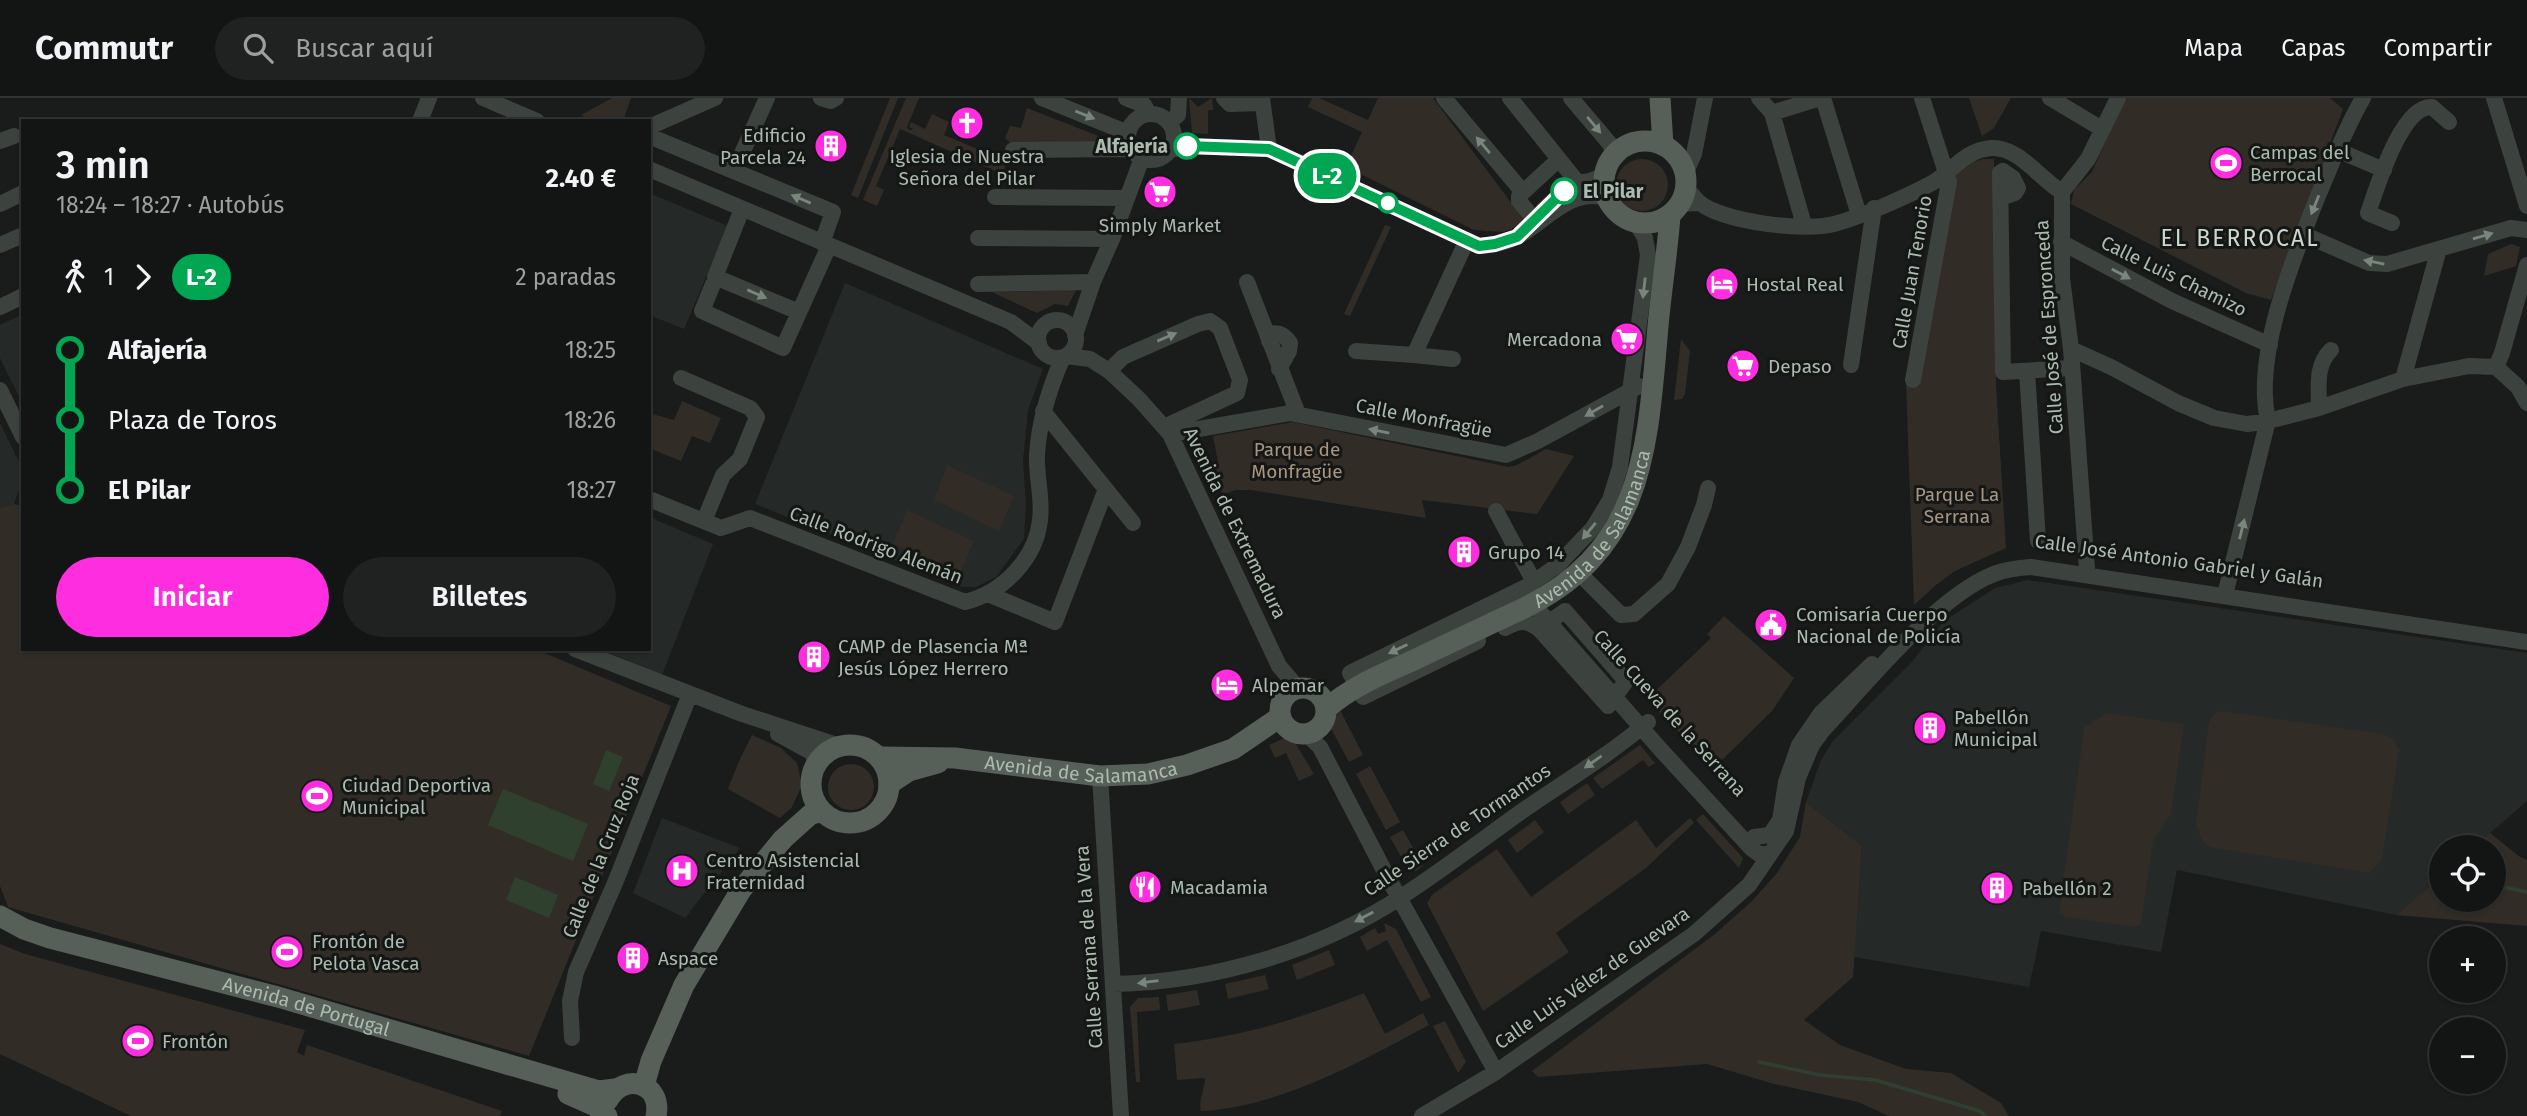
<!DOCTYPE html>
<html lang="es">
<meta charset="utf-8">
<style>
body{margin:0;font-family:"Fira Sans",sans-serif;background:#202222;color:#f1f3f6;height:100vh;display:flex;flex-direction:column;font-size:26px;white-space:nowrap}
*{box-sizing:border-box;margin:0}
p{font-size:23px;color:#9d9fa0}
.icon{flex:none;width:38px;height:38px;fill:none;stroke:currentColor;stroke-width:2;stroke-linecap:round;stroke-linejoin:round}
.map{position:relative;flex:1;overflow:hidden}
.side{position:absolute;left:21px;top:21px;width:630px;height:532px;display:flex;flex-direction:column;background:#131514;border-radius:0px;box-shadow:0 2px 5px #0004,0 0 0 2px #323434}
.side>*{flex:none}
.badge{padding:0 14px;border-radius:23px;font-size:24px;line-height:46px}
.controls{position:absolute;left:2429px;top:737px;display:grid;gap:14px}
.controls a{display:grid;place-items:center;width:77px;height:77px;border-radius:50%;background:#131514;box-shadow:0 2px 5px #0004,0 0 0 2px #323434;font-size:35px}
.map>.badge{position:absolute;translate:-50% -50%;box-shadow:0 0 0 4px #fff}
.legs{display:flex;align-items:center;gap:10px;height:77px;padding:0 35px;font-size:23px}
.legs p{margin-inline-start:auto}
.overview{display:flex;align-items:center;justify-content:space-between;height:119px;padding:0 35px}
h1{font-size:38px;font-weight:600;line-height:52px}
.cta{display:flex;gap:14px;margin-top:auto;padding:14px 35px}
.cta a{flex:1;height:80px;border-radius:42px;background:#fe2ee0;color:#fff;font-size:28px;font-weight:600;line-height:80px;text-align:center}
.cta a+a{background:#202222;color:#f1f3f6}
ul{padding:0 35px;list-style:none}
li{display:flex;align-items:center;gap:24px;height:70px;font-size:26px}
li i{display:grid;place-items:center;width:10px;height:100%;margin:0 9px;background:currentColor}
li i::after{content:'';width:18px;height:18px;margin:-9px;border:5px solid;border-radius:50%;background:#131514}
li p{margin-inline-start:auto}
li:first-child i{background:linear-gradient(#0000 50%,currentColor 0)}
li:last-child i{background:linear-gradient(currentColor 50%,#0000 0)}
header{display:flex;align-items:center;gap:42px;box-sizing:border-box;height:98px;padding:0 35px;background:#131514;border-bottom:2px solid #323434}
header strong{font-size:33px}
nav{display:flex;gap:38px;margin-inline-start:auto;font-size:24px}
.search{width:490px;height:63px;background:#202222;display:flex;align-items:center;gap:18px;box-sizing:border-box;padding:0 24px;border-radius:38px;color:#9d9fa0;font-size:26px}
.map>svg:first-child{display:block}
</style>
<header>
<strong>Commutr</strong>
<div class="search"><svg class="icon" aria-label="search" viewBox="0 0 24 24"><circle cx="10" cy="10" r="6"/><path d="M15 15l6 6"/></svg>Buscar aquí</div>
<nav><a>Mapa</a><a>Capas</a><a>Compartir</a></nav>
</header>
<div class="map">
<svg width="2527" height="1018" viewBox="0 0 2527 1018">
<rect width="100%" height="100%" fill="#191c1a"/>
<path fill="#252927" d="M649 95 728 128 684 231 649 217Z
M845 185 1043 271 1028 312 1023 363 1026 406 1024 441 996 479 976 489H962L755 406Z
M23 216V307L0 260V227Z
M0 325 23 372V381L14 406 0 410Z
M649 419 713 446 662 577 600 551H649Z
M2028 482 2527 555V703L2474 749H2441V778L2396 817 2177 772 2161 854 2041 833 2029 889 1854 859 1862 748 1806 704 1821 662 1833 643 1911 565 1944 523 1995 490Z
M662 720 740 750 685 820 633 795Z"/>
<path fill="#312d26" d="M612 0H631L623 23H593L581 17Z
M890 0H898L858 100 851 97Z
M906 0H919L907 29 909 32 914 31 909 29 911 24 925 31 932 16 949 24 944 37 987 55 1011 53 1002 76 900 31 876 88 884 92 877 108 863 102Z
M1189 0 1198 9 1212 0 1213 12H1208V36L1192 35Z
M1312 0H1319L1368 22 1378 0H1433L1524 122 1517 129 1503 134 1474 132 1346 69 1362 34 1308 9Z
M1969 0H2011L1994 30 1982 38Z
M2124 0H2330L2343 11 2271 202 2246 195 2071 106 2074 92 2092 74Z
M1027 10 1124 48 1015 49 1005 40 1010 28 1021 30Z
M1616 87a26 26 0 1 1 52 0a26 26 0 1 1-52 0Z
M1983 61H1994L1996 287 2006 450 1955 473 1936 487 1914 507 1906 285 1951 80 1973 64Z
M1385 127 1391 129 1350 218 1344 216Z
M2511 146 2520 149 2516 168 2484 178 2488 156Z
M1076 192 1068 208 1055 206 1037 215 992 194Z
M1681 241 1690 253 1685 296 1682 301 1674 302Z
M682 303 721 320 710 345 692 338 681 363 649 350V315L674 322Z
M1293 324 1509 369 1517 367 1546 351 1574 358 1537 416 1422 402 1426 420 1251 392H1235L1223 397 1210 372 1218 364 1213 338Z
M947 367 1014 398 999 433 934 402Z
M14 406 23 408V551H535L671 608 529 958 8 809 0 788V410Z
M907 412 974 443 960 475 893 446Z
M1724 518 1794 580 1772 613 1714 670 1647 601 1711 540 1707 536Z
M1340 612 1363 657 1349 664 1328 625 1334 616Z
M2223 613 2384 636 2395 642 2399 652 2382 762 2369 775 2209 749 2202 743 2196 725 2209 624 2215 615Z
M2107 615 2184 626 2171 716 2153 743 2141 826 2135 829 2065 819 2059 815 2084 630Z
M752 637 781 650 797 665 802 687 792 709 780 720 728 691 739 663Z
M1287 639 1294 643 1314 676 1299 683 1286 655 1275 660 1269 647Z
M1640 647 1655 665 1649 669 1643 662 1602 691 1593 680Z
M828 689a23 23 0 1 1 46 0a23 23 0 1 1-46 0Z
M1370 668 1400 724 1386 732 1356 676Z
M1587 685 1595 697 1568 716 1560 704Z
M1806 704 1862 748 1853 879 1804 922 1840 947 1906 971 1951 975 2001 1005 2009 1018H1889L1858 1004 1774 986 1707 966 1538 979 1532 973 1715 836 1752 803 1777 775 1800 739Z
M1703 716 1743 760 1739 770 1696 722Z
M1690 720 1694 725 1646 770 1556 835 1569 854 1483 913 1427 805 1433 796 1497 751 1531 799 1636 722 1656 750Z
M1535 722 1544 734 1517 755 1508 742Z
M1403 732 1423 768 1416 773H1409L1390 739Z
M2490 735 2520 759 2527 762V828L2396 817 2441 778V802H2494V749H2474Z
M1384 825 1396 831 1431 899 1421 904 1387 842 1367 853 1360 839 1375 830 1378 836 1386 833Z
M0 846 25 856 305 932 297 954 304 958 307 947 502 1013 500 1018H131L0 956Z
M1329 852 1335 867 1297 882 1292 867Z
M1265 877 1269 891 1228 901 1225 886Z
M1197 892 1200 907 1168 913 1166 897Z
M1364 895 1385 936 1423 915 1429 927C1360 964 1280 1009 1201 1013 1198 1001 1205 992 1205 980L1177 982 1174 946C1244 938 1299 921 1364 895Z
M1159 899 1160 912 1137 914 1140 984H1136L1130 909 1138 900Z
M1445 923 1466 964 1458 975 1433 928Z"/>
<path fill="#2f412e" d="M606 652 623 659 609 693 593 686Z
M503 691 588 726 573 763 488 727Z
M515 779 558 797 549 820 506 802Z"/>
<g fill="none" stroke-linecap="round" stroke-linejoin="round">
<path stroke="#2f412e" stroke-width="3.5" d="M2494 787 2527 794
M1759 964 1820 977 1875 982 1980 1013 1985 1018"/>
<path stroke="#3c433e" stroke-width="16" d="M483 0 537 23
M821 0 831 3 836 0
M1042 0 1128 35
M1126 0 1144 7 1149 16
M1224 0 1230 6 1262 5
M1262 0 1269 51
M1444 0 1522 93
M1510 0 1578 85
M1571 0 1610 46 1614 56
M1759 0 1772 15 1820 0
M1823 0 1859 117
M2050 0 2102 31
M2494 0 2527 108
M1772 15 1804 127
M1128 39a23 23 0 1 1 46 0a23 23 0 1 1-46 0Z
M420 23 429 0
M1169 24 1178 17 1179 0
M649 29 715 0
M649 38 833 114 822 145
M0 43 14 38
M1013 52 1132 51
M1170 52 1187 48 1269 51 1479 148C1492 147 1505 145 1517 139 1545 124 1571 89 1606 100
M2337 52 2384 72
M649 71 1011 224 1039 245
M734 73 767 0
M1685 76 1694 56 1705 0
M1686 89C1690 94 1694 100 1700 105 1724 124 1804 134 1834 126 1861 119 1908 98 1932 85 1953 73 1965 52 1991 50 2018 48 2040 81 2062 94
M995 99 1127 100
M2001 100 2015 95 2018 90 2013 80 2003 73 2000 75 2003 274 2072 270
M0 106 23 95
M1679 106 1700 105
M742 111 715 179 799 214
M1543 112 1571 86 1590 83 1604 77
M1534 121 1519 103V98L1559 61
M2392 125 2368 115C2377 90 2401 7 2432 9L2449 24
M2303 136 2369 165 2387 166 2511 130 2527 132
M978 140 1112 141
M2061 144 2172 203 2270 247
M0 147 23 137
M1247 184 1298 316
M713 186 702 213 783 250 829 148
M978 186 1093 184
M0 209 23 198
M1038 241a19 19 0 1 1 38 0a19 19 0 1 1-38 0Z
M1075 237 1093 184 1112 141 1142 60
M1269 243 1272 236C1279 233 1286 239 1290 245L1289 253 1279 271
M2071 251 2111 269 2178 305 2214 320 2247 326 2264 324 2319 310 2403 281 2469 268 2496 269 2518 289 2527 305
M1356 253 1414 257 1467 142
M1414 257 1453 261
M1066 258 1090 261 1109 273 1139 301 1170 336 1279 568 1298 590
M1851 267 1874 110
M2496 269 2502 255 2527 167
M1109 273 1123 259 1198 226 1210 223 1220 230 1240 282 1237 295 1164 329
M2027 273 2038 443
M681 280 750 310 757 319 740 361 723 377 704 423
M2403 281 2439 151
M1913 282 1949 84 1922 0
M0 292 23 339
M2319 310C2319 290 2315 267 2331 252
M1043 313 1133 425
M1170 336 1290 315 1506 357 1538 343 1639 288
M649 401 721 430 750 420 965 504C1002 495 1036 461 1040 422 1043 401 1036 379 1037 357 1039 322 1049 291 1063 259
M1496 413 1534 484
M2087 471 2071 251 2062 180V94L2088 61 2118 0
M1578 474 1621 517 1634 516 1668 486 1688 449 1704 407 1708 390
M988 496 1055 524 1106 391
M2225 497 2268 322C2253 258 2294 158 2318 98 2332 65 2345 31 2363 0
M1533 506 1661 652 1752 751 1759 756H1768
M1505 530C1519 523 1525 521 1539 531L1565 513 1626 583 1608 608 1539 531
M1478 543 1363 599 1350 575 1528 488 1558 467 1593 430 1610 402 1620 369 1648 157 1645 140 1636 125
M575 551 742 616 840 648
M778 636 811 654 817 664
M1306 636 1320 649 1387 778 1496 974
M1100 678 1121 1018
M1754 739 1770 737 1780 722 1786 684 1799 647 1821 615 1872 566
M1114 886C1213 884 1318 853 1401 799 1441 773 1479 744 1518 716 1561 686 1608 658 1648 624
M572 940 570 903 576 874 615 785 690 596
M1422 1018 1496 974 1694 836 1749 787 1786 733 1798 680 1812 647 1823 632C1866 586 1937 498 1994 476 2006 471 2019 470 2031 469L2527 544"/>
<g stroke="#566058" stroke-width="21">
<path d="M1660 0 1663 47"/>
<circle cx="1645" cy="84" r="41"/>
<circle cx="1303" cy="613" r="23"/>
<path id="s1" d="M1326 611C1352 588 1383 576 1414 562 1449 545 1484 529 1520 512 1641 455 1647 357 1657 240 1660 199 1667 159 1670 118"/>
<circle cx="850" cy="686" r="39"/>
<path id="s2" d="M879 659 955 660 1100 678 1148 676 1187 667 1233 651 1280 619"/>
<path d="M889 686 909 673 938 665"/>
<path id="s3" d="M0 818 24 831 50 840 278 899 599 993 615 991"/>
<path d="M644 988 651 963 684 887 741 792 783 741 811 716 822 714"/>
<path d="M568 996 595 1008 607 1018"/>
<path d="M608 1002C624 973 663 985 656 1018"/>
</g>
</g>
<defs><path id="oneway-solid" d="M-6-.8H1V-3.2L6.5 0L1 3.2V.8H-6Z" transform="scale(1.75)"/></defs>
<g fill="#79867c">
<use href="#oneway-solid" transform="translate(1085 17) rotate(22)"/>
<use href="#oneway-solid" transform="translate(1594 27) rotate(50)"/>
<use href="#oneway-solid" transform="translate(1483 47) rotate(-130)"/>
<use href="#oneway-solid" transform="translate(801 101) rotate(-157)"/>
<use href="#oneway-solid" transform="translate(2315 107) rotate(112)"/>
<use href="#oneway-solid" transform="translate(2483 138) rotate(-16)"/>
<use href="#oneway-solid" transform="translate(2374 164) rotate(-169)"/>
<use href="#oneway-solid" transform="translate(2121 176) rotate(28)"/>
<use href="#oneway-solid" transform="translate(1644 190) rotate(97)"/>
<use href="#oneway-solid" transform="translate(757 196) rotate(23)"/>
<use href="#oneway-solid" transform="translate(1167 239) rotate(-23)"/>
<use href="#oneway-solid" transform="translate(1594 313) rotate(150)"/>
<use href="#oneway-solid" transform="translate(1379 333) rotate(-169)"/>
<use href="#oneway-solid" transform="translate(2242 431) rotate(-76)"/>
<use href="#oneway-solid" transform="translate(1589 433) rotate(129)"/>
<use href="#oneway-solid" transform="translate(1398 551) rotate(154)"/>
<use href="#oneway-solid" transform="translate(1593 664) rotate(145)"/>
<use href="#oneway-solid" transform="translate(1364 819) rotate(152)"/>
<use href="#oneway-solid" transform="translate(1148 884) rotate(173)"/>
</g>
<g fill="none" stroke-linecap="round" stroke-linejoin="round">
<defs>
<path id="line-1" d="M1187 48 1269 51 1479 148 1495 146 1517 139 1564 93"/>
</defs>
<use href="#line-1" stroke="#fff" stroke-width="16"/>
<use href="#line-1" stroke="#00a651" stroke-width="10"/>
</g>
<defs>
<symbol id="church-disc" viewBox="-11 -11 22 22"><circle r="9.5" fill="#fe2ee0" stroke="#141715"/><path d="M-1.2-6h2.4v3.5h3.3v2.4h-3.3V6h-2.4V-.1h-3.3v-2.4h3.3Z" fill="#fff"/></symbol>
<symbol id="building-disc" viewBox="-11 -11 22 22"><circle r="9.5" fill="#fe2ee0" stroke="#141715"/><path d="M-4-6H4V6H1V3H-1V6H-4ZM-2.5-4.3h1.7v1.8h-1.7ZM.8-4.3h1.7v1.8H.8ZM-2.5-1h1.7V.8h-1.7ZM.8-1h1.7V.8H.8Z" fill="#fff"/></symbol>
<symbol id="stadium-disc" viewBox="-11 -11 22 22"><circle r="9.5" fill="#fe2ee0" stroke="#141715"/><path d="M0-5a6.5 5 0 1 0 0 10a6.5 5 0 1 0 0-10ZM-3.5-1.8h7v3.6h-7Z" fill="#fff"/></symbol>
<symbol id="supermarket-disc" viewBox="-11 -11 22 22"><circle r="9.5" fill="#fe2ee0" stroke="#141715"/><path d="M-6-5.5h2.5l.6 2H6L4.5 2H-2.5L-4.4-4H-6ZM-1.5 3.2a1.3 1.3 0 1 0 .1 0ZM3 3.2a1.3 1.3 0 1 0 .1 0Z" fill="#fff"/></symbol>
<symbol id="hotel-disc" viewBox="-11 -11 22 22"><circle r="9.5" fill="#fe2ee0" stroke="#141715"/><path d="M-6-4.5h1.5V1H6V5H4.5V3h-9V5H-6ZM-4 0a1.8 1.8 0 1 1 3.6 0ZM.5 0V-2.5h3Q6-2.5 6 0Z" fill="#fff"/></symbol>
<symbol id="civic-disc" viewBox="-11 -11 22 22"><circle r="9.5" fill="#fe2ee0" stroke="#141715"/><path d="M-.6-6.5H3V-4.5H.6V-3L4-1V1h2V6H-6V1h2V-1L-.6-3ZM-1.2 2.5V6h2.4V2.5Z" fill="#fff"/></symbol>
<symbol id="hospital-disc" viewBox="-11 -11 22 22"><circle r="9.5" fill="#fe2ee0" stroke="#141715"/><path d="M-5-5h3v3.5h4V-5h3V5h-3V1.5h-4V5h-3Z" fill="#fff"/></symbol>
<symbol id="restaurant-disc" viewBox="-11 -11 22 22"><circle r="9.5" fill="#fe2ee0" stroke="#141715"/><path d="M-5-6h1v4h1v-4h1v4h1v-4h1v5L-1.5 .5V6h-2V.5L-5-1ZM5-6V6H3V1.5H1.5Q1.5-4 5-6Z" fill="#fff"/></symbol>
</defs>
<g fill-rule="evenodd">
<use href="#church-disc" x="948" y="6" width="38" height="38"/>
<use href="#building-disc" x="812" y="29" width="38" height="38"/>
<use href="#stadium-disc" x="2207" y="46" width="38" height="38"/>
<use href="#supermarket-disc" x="1141" y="75" width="38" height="38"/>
<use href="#hotel-disc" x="1703" y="167" width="38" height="38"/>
<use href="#supermarket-disc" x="1608" y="222" width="38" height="38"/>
<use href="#supermarket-disc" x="1724" y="249" width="38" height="38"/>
<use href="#building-disc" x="1445" y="435" width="38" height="38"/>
<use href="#civic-disc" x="1752" y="508" width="38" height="38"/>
<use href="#building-disc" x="795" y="540" width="38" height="38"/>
<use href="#hotel-disc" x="1208" y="568" width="38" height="38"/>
<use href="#building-disc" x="1911" y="611" width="38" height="38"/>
<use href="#stadium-disc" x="298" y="679" width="38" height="38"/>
<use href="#hospital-disc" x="663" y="754" width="38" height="38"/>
<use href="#restaurant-disc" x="1126" y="770" width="38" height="38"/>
<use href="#building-disc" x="1978" y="771" width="38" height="38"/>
<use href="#stadium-disc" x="268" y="835" width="38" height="38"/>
<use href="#building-disc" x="614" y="841" width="38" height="38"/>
<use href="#stadium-disc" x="119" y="924" width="38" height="38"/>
</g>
<g fill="#fff" stroke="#00a651" stroke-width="3.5">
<circle cx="1187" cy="48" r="12"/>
<circle cx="1564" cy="93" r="12"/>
<circle cx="1388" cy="105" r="9"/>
</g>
<g text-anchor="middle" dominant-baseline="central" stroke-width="6" stroke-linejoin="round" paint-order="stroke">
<g font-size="19" fill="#abbcae" stroke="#141715" text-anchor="start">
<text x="806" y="37" text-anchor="end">Edificio<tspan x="806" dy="22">Parcela 24</tspan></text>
<text x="2250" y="54">Campas del<tspan x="2250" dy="22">Berrocal</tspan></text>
<text x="967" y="58" text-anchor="middle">Iglesia de Nuestra<tspan x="967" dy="22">Señora del Pilar</tspan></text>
<text x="1160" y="127" text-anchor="middle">Simply Market</text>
<text x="1746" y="186">Hostal Real</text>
<text x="1602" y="241" text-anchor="end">Mercadona</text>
<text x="1768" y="268">Depaso</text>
<text x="1488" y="454">Grupo 14</text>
<text x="1796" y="516">Comisaría Cuerpo<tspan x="1796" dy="22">Nacional de Policía</tspan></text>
<text x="838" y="548">CAMP de Plasencia Mª<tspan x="838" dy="22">Jesús López Herrero</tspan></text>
<text x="1252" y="587">Alpemar</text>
<text x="1954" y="619">Pabellón<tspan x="1954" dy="22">Municipal</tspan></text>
<text x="342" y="687">Ciudad Deportiva<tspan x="342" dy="22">Municipal</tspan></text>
<text x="706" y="762">Centro Asistencial<tspan x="706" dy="22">Fraternidad</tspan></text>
<text x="1170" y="789">Macadamia</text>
<text x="2022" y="790">Pabellón 2</text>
<text x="312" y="843">Frontón de<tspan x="312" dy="22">Pelota Vasca</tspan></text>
<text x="658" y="860">Aspace</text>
<text x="162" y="943">Frontón</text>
</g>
<g font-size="19" font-weight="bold" fill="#abbcae" stroke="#141715" text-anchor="end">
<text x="1168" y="48">Alfajería</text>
<text x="1583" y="93" text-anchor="start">El Pilar</text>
</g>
<g font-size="19" fill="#abbcae" stroke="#141715">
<text transform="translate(1912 174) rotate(-80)">Calle Juan Tenorio</text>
<text transform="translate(2174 178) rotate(26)">Calle Luis Chamizo</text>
<text transform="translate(2049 229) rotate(-94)">Calle José de Espronceda</text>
<text transform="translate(1424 320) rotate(11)">Calle Monfragüe</text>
<text transform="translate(1235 425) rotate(64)">Avenida de Extremadura</text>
<text stroke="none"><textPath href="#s1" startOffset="332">Avenida de Salamanca</textPath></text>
<text transform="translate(876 447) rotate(21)">Calle Rodrigo Alemán</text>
<text transform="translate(2179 463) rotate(8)">Calle José Antonio Gabriel y Galán</text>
<text transform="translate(1670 615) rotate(48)">Calle Cueva de la Serrana</text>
<text stroke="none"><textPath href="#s2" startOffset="203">Avenida de Salamanca</textPath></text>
<text transform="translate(1457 732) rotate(-34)">Calle Sierra de Tormantos</text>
<text transform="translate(601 758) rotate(-68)">Calle de la Cruz Roja</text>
<text transform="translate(1089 849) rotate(-94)">Calle Serrana de la Vera</text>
<text transform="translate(1592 880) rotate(-35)">Calle Luis Vélez de Guevara</text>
<text stroke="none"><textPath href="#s3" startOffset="320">Avenida de Portugal</textPath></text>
</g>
<g font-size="19" fill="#a89681" stroke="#141715">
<text x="1297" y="351">Parque de<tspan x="1297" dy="22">Monfragüe</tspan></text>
<text x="1957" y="396">Parque La<tspan x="1957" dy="22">Serrana</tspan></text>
</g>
<g font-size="23" letter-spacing="2" fill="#ccd8ce" stroke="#141715">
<text x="2240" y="140">EL BERROCAL</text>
</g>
</g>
</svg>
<div class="controls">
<a><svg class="icon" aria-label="locate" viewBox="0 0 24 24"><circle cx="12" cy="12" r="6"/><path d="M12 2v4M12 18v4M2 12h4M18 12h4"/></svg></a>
<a>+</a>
<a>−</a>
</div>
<b class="badge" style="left:1327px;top:78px;background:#00a651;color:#fff">L-2</b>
<section class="side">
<div class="overview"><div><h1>3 min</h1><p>18:24 – 18:27 · Autobús</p></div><b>2.40 €</b></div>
<div class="legs"><svg class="icon" aria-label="walk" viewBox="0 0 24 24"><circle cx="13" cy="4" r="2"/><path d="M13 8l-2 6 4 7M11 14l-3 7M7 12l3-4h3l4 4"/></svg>1<svg class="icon" aria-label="forward" viewBox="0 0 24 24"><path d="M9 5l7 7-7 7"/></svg><b class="badge" style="background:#00a651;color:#fff">L-2</b><p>2 paradas</p></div>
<ul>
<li><i style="color:#00a651"></i><b>Alfajería</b><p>18:25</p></li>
<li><i style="color:#00a651"></i><span>Plaza de Toros</span><p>18:26</p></li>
<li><i style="color:#00a651"></i><b>El Pilar</b><p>18:27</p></li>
</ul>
<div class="cta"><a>Iniciar</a><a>Billetes</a></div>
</section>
</div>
